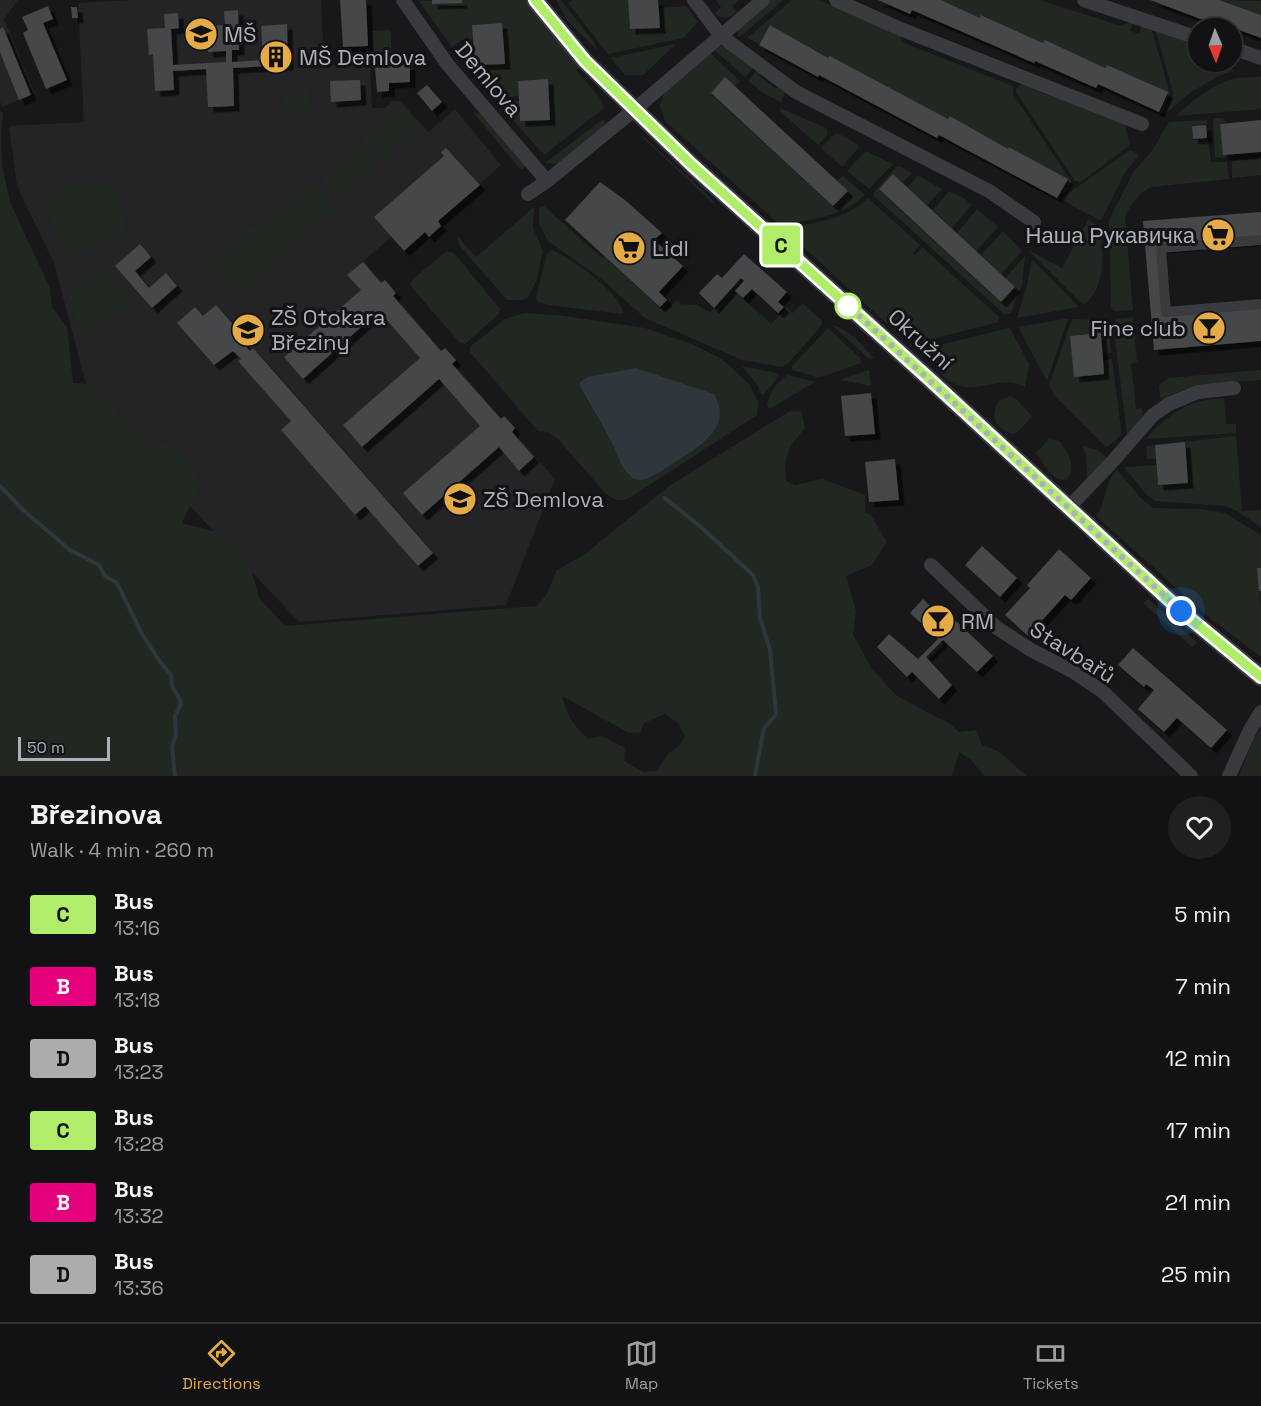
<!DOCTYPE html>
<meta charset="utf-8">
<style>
body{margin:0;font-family:"Space Grotesk",sans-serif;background:#1f2022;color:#f1f3f6;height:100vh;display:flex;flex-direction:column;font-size:22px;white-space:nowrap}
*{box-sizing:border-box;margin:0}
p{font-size:20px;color:#9c9ea0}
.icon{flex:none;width:33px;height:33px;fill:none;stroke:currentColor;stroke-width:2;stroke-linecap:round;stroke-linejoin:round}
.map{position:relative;height:776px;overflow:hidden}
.panel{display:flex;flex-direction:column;background:#121214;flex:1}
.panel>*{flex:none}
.badge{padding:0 12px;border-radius:4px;font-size:21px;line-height:39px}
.needle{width:39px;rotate:178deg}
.buttons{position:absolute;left:1188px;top:18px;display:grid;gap:12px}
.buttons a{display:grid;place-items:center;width:54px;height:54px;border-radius:50%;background:#121214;box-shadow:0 2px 4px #0004,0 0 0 2px #313234;font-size:30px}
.scale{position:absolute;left:18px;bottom:15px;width:92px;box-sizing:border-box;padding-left:6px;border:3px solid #acb0b9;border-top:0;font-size:16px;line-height:21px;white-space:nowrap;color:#acb0b9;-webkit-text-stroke:4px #131315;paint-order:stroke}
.you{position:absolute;width:30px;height:30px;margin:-15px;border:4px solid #fff;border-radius:50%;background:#1a73e8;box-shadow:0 0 0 9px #1a73e833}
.map>.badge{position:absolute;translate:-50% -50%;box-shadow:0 0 0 3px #fff}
.round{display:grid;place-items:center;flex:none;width:63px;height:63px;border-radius:32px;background:#1f2022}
.headline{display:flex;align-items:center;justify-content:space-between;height:102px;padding:0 30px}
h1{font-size:28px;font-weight:800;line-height:45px}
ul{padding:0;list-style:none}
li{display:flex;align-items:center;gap:18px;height:72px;padding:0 30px}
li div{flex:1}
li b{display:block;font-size:22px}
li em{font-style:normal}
li .badge{min-width:66px;font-weight:700;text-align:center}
.dock{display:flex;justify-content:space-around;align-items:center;height:84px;border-top:2px solid #313234;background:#121214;font-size:16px;color:#9c9ea0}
.dock a{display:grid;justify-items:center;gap:3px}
.dock .on{color:#e4ab47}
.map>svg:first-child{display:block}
</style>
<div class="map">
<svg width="1261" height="776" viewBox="0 0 1261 776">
<defs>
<filter id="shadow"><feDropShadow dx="5.5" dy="5.5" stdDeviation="0" flood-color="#0009"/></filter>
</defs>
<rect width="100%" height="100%" fill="#18181a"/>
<path fill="#242427" d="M0 0H18L4 19 35 93 2 107 0 101Z
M134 0H321L324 66 370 64 372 108H385L392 101H400L428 132 455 109 501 165 405 250 392 236 364 261 555 479 506 605 299 622 169 484 97 425 54 263 17 186 9 126 84 122 78 3Z"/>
<path fill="#212821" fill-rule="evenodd" d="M418 0 462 3V0H525L579 67 576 70 600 98 604 108 544 155 497 102 519 101 520 121 550 120 548 80 518 81 519 96 493 98 454 51 462 46 474 45 475 65 504 64 502 23 473 25V39L461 40 452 47Z
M556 0H561L593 41 598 51 567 20Z
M573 0H628L630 29 660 28 659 8 686 6 698 22 683 38 608 54 568 3Z
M716 0H739L732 6 737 12 728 18 719 17 715 13 721 7Z
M768 0H784L739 37 737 29Z
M792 0H818L889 28 888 32 896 35 900 32 902 42 1013 86V94L1071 181V189L1057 197 1067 179 1010 147 1008 149 950 116 948 119 830 56 828 58 770 25 759 44 747 38Z
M941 0H1040L1121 26 1133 21 1130 31 1139 34 1142 24 1151 27 1170 94 1162 113 1159 112 1167 92 1107 65 1105 68 1045 41 1043 43 982 15 980 18Z
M1219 0 1261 1V15Z
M1155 28 1198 42V62H1230L1233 71 1217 77 1191 92 1165 114 1173 93Z
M391 30V60L373 61 372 31Z
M676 44 643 75H625L611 58Z
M720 46 727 47 754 67 745 77 713 49Z
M709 52 740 81 735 87 711 94 833 205 847 191 837 181 843 176 865 195C844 216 808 221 780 225L665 121 660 106 664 93Z
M757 70 761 73 759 76 776 89 779 86 786 91 781 102 765 94 748 81Z
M1261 76V109L1176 116C1192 101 1211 86 1232 79 1242 76 1252 79 1261 76Z
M1026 82 1035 90 1053 97 1055 94 1124 121 1130 145 1081 182 1075 181 1016 92V88Z
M309 88V111L285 112 284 89Z
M400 105 420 126 382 161 362 140Z
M780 108 826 128 828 134 818 145 781 112Z
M0 111 3 113 1 135 2 165 10 202 50 288 52 307 67 327 73 383 91 384 108 400 124 424 143 440 167 443 190 462 200 485 182 523 224 534 251 568 259 598 285 626 536 606 546 596 557 570 585 554 669 486 790 411H801L805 428C788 448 784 454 786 481L795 485 822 479 865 495V513L871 515 887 542 872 565 846 576 856 611 853 634 871 668 897 696 950 724 959 732 976 730 982 745 998 751 1027 776H984L971 760 959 752 952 776H0ZM562 696 629 733H640L644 723 665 714 678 723 685 736 680 745 668 754 657 771 643 772 624 761 625 748 602 736 589 739C574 728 566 713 562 696Z
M473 112 484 115 527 166 522 169 518 167Z
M1213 118H1223L1226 123 1220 124 1227 155 1224 158 1215 157Z
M603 119 606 122 601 129 559 162 553 164 545 163Z
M1207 120V124L1192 125 1193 140 1208 139 1211 162H1227L1229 179 1151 187C1139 192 1130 205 1125 217L1133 310 1114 311 1111 307 1109 220 1134 171 1152 151 1169 122Z
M837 133 858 144 859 147 842 167 821 148 832 136Z
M639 134 645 138 713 200 716 206Z
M359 143 379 164 340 199 320 178Z
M1130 150 1139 155 1124 174 1101 220H1099L1060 199Z
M866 151 893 164 869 189 847 171Z
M1261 159V175L1232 178V161Z
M899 166 912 173 903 182 893 174 879 189 1001 302 1015 287 1005 278 1025 256 1022 284 1011 313 1005 315 874 196V192L896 167Z
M918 175 942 189 927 205 908 187Z
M89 181C118 188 121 203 126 230L112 241 78 254C55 255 52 219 47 202L51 195 78 182Z
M310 183 334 208 236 297 207 266 253 224 259 229Z
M949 191 965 199 972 205 952 228 933 210Z
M868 198 920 245 913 253 915 255 922 247 999 317 998 322 916 343 900 328 896 332 784 229C812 224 847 219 868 198Z
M544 206 602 258 604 256 665 311 677 300 681 304 697 305 710 313 741 278 744 281 735 291 771 324 787 308 793 313 803 303 822 321 821 326 789 363 782 367 742 360 645 318 599 277 548 241 539 223V208Z
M534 207 533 228 543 251 537 279 528 298 522 300H507L459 245 457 236 476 257Z
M977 209 998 227 976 251 957 233Z
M1088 220 1101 228C1102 255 1107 285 1084 305L1028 250 1062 268Z
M1003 231 1022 251 1001 274 981 255Z
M552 250C570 258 623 294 623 314L548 305 537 301 536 298 547 254Z
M447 251 454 253 500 309 499 314 465 344 459 342 410 285 413 279Z
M1032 259 1079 307 1017 318 1027 285Z
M104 266 133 300 83 341 69 294Z
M525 313 564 316 645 328 692 344 722 359 749 384 758 401 757 415 631 497C620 503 613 500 604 492L558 439 548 432 538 431 469 351 471 346 505 319ZM580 382 636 480 628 475 613 444 580 388Z
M1133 317 1137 362 1131 364 1136 409 1142 408 1143 415 1127 435 1113 324 1117 319Z
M1064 319H1068L1047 381 1018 327Z
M1072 319 1105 320 1108 324 1111 353 1103 354V360L1112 359 1121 429 1120 436 1109 446H1105L1054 395 1049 385Z
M832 325C854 332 859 343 874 358L869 359Z
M828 328 860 358 861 363 824 376 816 377 792 370V366Z
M1010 328 1029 364 1025 387C1003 374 977 395 955 384 947 381 942 374 936 369L940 364 923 349Z
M742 366 776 373 779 376 763 395 760 393 759 387Z
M869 370 871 386 841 380 842 379Z
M1261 370V380C1228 383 1193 381 1164 399L1160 397 1159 386 1168 378Z
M788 375 815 382 769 409 767 406C768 395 778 380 788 375Z
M1010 396 1016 399 1032 416C1028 420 1021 431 1015 433 1012 435 1009 433 1006 431 992 425 991 411 1000 400Z
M1224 398 1226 424H1236V433L1147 439C1150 432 1157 427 1163 422 1184 404 1197 400 1224 398Z
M1236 436 1242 511 1261 510V527L1235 510 1225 506 1155 501 1146 494 1124 467 1156 465 1158 485 1188 483 1185 443 1155 445 1156 459H1147L1146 446Z
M1049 439 1059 441C1067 451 1078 467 1066 480L1057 479 1049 472 1036 453Z
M1082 446 1098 450 1107 458 1087 479 1086 455Z
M1117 470 1141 498 1153 508 1200 509 1225 513 1261 535V568L1257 569 1261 609V657L1210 618 1096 516C1108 501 1102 486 1117 470Z
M1148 599 1197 642 1192 647 1143 603Z
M1261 729V776H1239L1253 740Z"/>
<path fill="#2f373d" d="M636 368 714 394C734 428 698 447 674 463 664 469 653 478 641 480 637 480 632 479 629 475 621 468 617 452 612 443 602 424 591 406 580 387V382L588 377Z"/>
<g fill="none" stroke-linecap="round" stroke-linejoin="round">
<path stroke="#2f373d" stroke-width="4" d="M0 486 23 510 70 550 99 565 105 576 117 583 143 636 161 663 171 675 172 686 180 700 181 704 175 716 176 734 172 747 175 776
M665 498 702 528 753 575 758 587 760 618 770 650 776 713
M755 776 764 728 775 716"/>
</g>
<path fill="#45464a" filter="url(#shadow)" d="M340 0H366L368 46 343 47Z
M432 0H462V3L432 4Z
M628 0H658L660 28 630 29Z
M878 0H941L980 18 981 15 1043 43 1045 40 1105 68 1107 65 1168 92 1159 112 1098 84 1096 88 1035 61 1034 63 912 10 910 14Z
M1150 0H1219L1261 15V38L1207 18 1206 21Z
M48 6 53 19 43 23 67 80 46 89 23 33 28 30 22 17Z
M71 7H77L78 18H72Z
M238 10 239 50H232V62L263 60 261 26 287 24 288 65 233 68 234 106 208 107 206 69 173 71 174 90 155 91 153 54 149 55 147 29 165 28 164 14 178 13 179 28 171 29 173 65 226 62V51L208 52 207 26 225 25 224 11Z
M502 23 505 64 475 65 472 25Z
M770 25 828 58 830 56 948 119 950 116 1008 149 1009 147 1068 179 1057 198 939 135 937 138 819 75 818 77 759 45Z
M3 27 31 95 19 100 0 52V29Z
M410 64V82L389 83V91L377 92 375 67Z
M725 77 848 191 833 206 711 93Z
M548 79 550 120 520 121 518 81Z
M360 80 361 100 331 102 330 81Z
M427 85 442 102 432 111 417 93Z
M1261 120V152L1223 155 1220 124Z
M1206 125 1207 138 1193 139 1192 126Z
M446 148 480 185 438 221 441 226 429 237 425 232 404 251 374 217 444 156 441 152Z
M893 174 1015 287 1001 302 879 189Z
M600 182 625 200 662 233 654 240 683 266 659 292 667 300 660 307 565 220Z
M1261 212V240L1161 248 1166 312 1261 304V341L1154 350 1143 221Z
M140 244 151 257 135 271 149 288 166 273 177 286 152 308 115 266Z
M744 254 787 292 778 302 784 307 778 313 752 289 743 298 735 291 744 281 741 278 714 308 699 293 717 274 722 278Z
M363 262 381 283 385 280 396 293 393 296 441 351 445 348 456 360 452 364 501 419 504 416 515 428 512 432 534 457 519 471 499 447 422 515 403 493 480 426 439 379 362 447 343 425 420 358 379 311 303 379 284 357 361 290 347 275Z
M216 305 246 339 243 343 250 351 253 348 433 553 418 566 365 506 355 515 281 430 291 421 238 361 241 359 233 351 214 365 177 323 195 307 203 316Z
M1101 333 1104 374 1074 377 1070 336Z
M871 393 875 434 845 436 841 396Z
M1185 442 1188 483 1158 485 1155 445Z
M895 459 899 500 869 502 865 462Z
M982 546 1017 578 1000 597 965 565Z
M1059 549 1091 578 1071 600 1065 595 1028 636 1005 615 1030 588 1027 585Z
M1257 568H1261V591H1259Z
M923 599 931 607 932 606 952 625 956 621 993 656 977 672 943 640 926 657 952 685 939 699 912 672 907 677 877 647 889 634 918 659 938 639 910 613Z
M1133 648 1227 730 1211 748 1177 718 1164 732 1138 709 1154 690 1146 684 1144 687 1118 665Z"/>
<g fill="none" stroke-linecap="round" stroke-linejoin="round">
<path stroke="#3a3b3f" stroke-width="10" d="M1261 240 1161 248 1166 312 1261 304"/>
<path stroke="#3a3b3f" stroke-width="14" d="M403 0 448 65 547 181 634 110 763 0
M694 0 721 36 796 92 989 191 1034 222
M836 0 898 28 1142 124
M1084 0 1198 38
M1232 48 1261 58
M528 194 547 181
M1069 507 1114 460 1153 415 1169 404 1198 392 1234 388
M931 565 997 628 1031 650 1072 671 1102 691 1191 776
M1229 776 1250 730 1261 712"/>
<path stroke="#3a3b3f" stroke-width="18" d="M535 0 585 61 692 165 927 377 1181 611 1261 677"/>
</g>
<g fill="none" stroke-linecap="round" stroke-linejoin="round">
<defs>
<path id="line" d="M535 0 585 61 692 165 927 377 1181 611 1261 677"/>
</defs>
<use href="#line" stroke="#fff" stroke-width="14"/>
<use href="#line" stroke="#b0ed6b" stroke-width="9"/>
<path stroke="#acb0b9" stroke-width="6" stroke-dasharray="0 10.8" d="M848 306 842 300 1181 611"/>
</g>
<defs>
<symbol id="school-disc" viewBox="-11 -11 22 22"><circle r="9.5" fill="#e4ab47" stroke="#131315"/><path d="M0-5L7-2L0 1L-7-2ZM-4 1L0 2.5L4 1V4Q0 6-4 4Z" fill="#111"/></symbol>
<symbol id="building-disc" viewBox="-11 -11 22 22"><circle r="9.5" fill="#e4ab47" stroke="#131315"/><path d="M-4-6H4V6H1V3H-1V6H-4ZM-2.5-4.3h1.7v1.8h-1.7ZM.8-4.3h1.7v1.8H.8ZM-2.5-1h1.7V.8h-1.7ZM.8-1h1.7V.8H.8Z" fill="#111"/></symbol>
<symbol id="supermarket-disc" viewBox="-11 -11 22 22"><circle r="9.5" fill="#e4ab47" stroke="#131315"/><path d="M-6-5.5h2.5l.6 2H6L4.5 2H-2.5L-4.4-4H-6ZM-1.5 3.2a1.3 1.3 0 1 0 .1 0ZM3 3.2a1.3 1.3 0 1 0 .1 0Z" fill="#111"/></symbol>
<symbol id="bar-disc" viewBox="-11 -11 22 22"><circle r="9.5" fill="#e4ab47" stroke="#131315"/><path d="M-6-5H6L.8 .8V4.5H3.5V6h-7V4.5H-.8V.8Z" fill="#111"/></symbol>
</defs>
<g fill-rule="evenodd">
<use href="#school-disc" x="182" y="15" width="38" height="38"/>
<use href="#building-disc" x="257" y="38" width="38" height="38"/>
<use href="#supermarket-disc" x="1199" y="216" width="38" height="38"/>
<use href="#supermarket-disc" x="610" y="229" width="38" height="38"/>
<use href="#bar-disc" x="1190" y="309" width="38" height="38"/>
<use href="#school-disc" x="229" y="311" width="38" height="38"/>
<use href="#school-disc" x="441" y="480" width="38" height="38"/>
<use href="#bar-disc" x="919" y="602" width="38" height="38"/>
</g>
<circle fill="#fff" stroke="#b0ed6b" stroke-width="3" cx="848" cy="306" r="12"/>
<g text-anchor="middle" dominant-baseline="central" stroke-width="6" stroke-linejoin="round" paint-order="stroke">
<g font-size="22" fill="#acb0b9" stroke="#131315" text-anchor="start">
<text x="224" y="34">MŠ</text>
<text x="299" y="57">MŠ Demlova</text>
<text x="1195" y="235" text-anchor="end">Наша Рукавичка</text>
<text x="652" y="248">Lidl</text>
<text x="271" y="317">ZŠ Otokara<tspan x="271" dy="25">Březiny</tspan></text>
<text x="1186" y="328" text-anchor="end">Fine club</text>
<text x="483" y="499">ZŠ Demlova</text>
<text x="961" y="621">RM</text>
</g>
<g font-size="22" fill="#acb0b9" stroke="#131315">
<text transform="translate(489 79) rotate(50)">Demlova</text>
<text transform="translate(921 339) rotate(42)">Okružní</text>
<text transform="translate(1073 652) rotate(32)">Stavbařů</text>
</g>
</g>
</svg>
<div class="buttons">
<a><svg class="needle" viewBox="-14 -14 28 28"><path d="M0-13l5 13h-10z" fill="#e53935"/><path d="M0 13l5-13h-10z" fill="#9c9ea0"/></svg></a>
</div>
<div class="scale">50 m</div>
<div class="you" style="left:1181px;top:611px"></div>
<b class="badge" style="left:781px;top:245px;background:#b0ed6b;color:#111">C</b>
</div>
<section class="panel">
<div class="headline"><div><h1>Březinova</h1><p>Walk · 4 min · 260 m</p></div><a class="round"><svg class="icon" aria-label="heart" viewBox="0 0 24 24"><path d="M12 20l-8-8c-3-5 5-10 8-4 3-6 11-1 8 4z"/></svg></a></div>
<ul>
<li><span class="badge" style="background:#b0ed6b;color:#111">C</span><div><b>Bus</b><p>13:16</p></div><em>5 min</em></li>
<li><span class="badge" style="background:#e6007e;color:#fff">B</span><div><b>Bus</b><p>13:18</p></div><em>7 min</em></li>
<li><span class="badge" style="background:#acacac;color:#111">D</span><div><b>Bus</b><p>13:23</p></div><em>12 min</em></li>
<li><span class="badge" style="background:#b0ed6b;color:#111">C</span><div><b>Bus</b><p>13:28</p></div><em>17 min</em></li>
<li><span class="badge" style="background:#e6007e;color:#fff">B</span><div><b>Bus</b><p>13:32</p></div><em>21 min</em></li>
<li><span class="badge" style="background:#acacac;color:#111">D</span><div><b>Bus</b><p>13:36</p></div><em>25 min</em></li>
</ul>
</section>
<nav class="dock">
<a class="on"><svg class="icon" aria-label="directions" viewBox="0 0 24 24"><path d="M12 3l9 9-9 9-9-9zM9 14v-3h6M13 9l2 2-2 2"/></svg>Directions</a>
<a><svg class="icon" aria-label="map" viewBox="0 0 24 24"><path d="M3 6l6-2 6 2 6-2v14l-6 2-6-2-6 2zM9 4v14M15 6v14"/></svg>Map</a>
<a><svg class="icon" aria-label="tickets" viewBox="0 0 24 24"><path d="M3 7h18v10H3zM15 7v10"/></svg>Tickets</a>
</nav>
